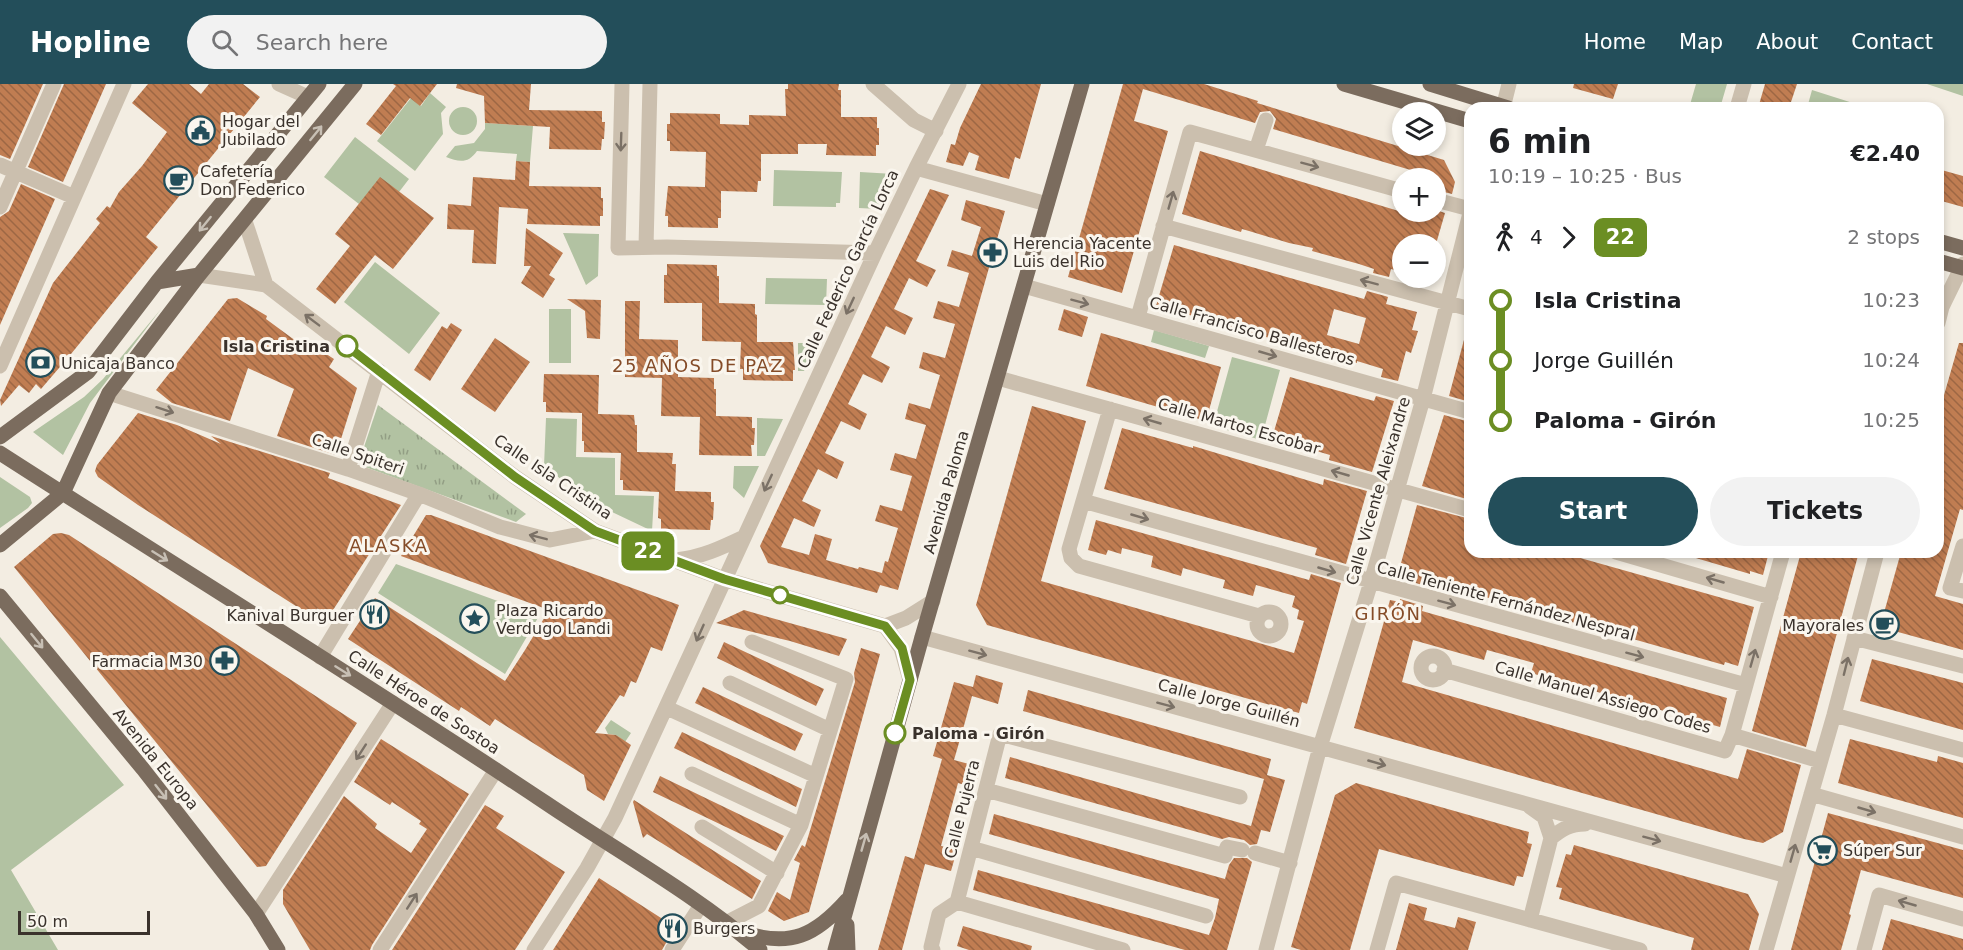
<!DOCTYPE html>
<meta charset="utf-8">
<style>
body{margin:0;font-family:"DejaVu Sans",sans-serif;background:#f2f2f2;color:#202124;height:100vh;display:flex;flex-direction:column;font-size:22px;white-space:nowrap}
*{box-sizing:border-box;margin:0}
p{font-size:20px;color:#757577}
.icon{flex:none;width:33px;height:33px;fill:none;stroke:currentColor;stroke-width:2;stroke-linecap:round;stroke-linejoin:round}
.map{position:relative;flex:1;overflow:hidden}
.drawer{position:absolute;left:1464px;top:18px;width:480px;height:456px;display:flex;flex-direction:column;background:#fff;border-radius:18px;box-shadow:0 3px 9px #0003}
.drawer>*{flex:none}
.badge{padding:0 12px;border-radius:9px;font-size:21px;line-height:39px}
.controls{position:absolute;left:1392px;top:18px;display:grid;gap:12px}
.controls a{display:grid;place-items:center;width:54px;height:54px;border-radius:50%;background:#fff;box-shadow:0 3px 9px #0003;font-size:30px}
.scale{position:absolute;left:18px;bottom:15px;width:132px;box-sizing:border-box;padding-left:6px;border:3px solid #3a322c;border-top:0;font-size:16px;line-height:21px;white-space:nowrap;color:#3a322c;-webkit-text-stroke:4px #faf6ee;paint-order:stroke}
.map>.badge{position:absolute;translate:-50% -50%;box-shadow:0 0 0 3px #fff}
.legs{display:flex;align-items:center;gap:9px;height:66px;padding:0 24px;font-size:20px}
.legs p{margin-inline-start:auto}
.summary{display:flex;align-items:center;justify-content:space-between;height:102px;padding:0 24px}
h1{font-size:33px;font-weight:600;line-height:45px}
.primary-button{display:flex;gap:12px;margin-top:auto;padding:12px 24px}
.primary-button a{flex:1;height:69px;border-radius:36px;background:#234e5a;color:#fff;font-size:24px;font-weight:600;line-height:69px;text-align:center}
.primary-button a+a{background:#f2f2f2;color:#202124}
ul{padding:0 24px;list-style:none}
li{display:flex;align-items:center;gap:21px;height:60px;font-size:22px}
li i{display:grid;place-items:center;width:9px;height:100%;margin:0 8px;background:currentColor}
li i::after{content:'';width:15px;height:15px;margin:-8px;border:4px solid;border-radius:50%;background:#fff}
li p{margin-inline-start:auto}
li:first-child i{background:linear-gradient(#0000 50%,currentColor 0)}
li:last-child i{background:linear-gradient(currentColor 50%,#0000 0)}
header{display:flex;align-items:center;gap:36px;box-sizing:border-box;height:84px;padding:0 30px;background:#234e5a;color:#fff}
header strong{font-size:28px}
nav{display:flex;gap:33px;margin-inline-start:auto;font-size:21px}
.search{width:420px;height:54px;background:#f2f2f2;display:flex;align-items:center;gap:15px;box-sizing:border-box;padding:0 21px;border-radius:33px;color:#757577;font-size:22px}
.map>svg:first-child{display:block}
</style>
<header>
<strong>Hopline</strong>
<div class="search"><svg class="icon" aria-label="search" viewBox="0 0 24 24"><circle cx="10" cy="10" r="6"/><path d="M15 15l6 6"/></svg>Search here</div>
<nav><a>Home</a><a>Map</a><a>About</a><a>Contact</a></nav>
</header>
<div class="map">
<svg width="1963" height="866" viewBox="0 0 1963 866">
<defs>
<pattern id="park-tufts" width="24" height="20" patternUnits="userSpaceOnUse" patternTransform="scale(1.5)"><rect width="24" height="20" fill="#b2c2a2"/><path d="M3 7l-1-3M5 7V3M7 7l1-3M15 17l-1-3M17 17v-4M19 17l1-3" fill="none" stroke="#929e84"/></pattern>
<pattern id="building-back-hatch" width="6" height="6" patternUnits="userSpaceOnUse" patternTransform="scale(1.5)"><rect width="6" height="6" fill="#c07d52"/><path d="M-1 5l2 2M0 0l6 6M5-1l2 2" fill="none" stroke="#9d6744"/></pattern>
</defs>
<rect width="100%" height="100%" fill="#f3ede2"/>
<path fill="#b2c2a2" d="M1696 0H1727L1720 24H1689Z
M1927 0H1963V12Z
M1812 6 1856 20 1855 24H1807Z
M430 9 446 23 441 29 443 50 415 87 377 57 411 14 421 22Z
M449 37a14 14 0 1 1 28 0a14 14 0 1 1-28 0Z
M485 39 533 42 530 78 516 77 517 70 477 67C468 80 459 78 446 73L455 62 474 59 485 45Z
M355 53 409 95 399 108 359 120 324 93Z
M774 86 842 88 840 119H836V123L773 122Z
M860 88 894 90 878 125 859 124Z
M563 149 599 150 598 192 586 201Z
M375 178 440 229 409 270 344 218Z
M766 194 827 195 826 221 765 220Z
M161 225 90 319 63 371 33 348 84 313 103 295Z
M549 225H571V279H549Z
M1154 246 1209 262 1205 274 1151 258Z
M798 259H818L804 287H798Z
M1232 273 1280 286 1261 356 1213 342Z
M546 334 577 335 576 373 615 374V411L654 412 652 447 612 428 613 426 606 423 605 425 582 411 583 408 577 404 575 406 544 382Z
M757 334 783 335 765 372H757Z
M734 382H759L744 414 733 404Z
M0 393 30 413 32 419 28 424 0 444Z
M396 480 539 532 505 590 378 509Z
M0 553 124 701 11 786 58 866H0Z
M611 636 631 649 625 658 616 651 608 650 605 644Z"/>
<path fill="url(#park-tufts)" d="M378 321 526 430 516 438 365 383 361 379V372Z"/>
<path fill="url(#building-back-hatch)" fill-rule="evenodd" d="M0 0H43L10 75 0 71Z
M64 0H106L63 98 28 83Z
M148 0H189L201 10 209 0H243L260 13 146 153 158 163 71 270 41 305 36 300 29 309 19 301 1 322 0 316 53 199 100 139 96 135 107 122 110 124 119 108 142 82 167 48 132 19Z
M393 0H437L420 22 410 14 381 51 366 40 396 2Z
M457 0H531L529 26 602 27V38H605L604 55H602L601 66 549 65 550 43 485 39 484 12 456 4Z
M788 0H839L838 6H841V33H877V44H879V61H876V72L826 71 827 60H798V70H761V97H758L757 108 721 107V134H718V144L668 143V132H665L668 102 705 103 706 68 670 67V57H667V40H670V29L720 30V40L749 41V31L786 32 785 5H788Z
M981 0H1041L1020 75 1015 73 1009 95 975 86 979 72 969 68 963 82 946 78 951 60 955 61 960 44Z
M1123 0H1204L1258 17 1257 19 1444 76 1455 98 1452 110 1436 106V94H1427L1424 90 1273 45 1276 35 1270 27 1260 28 1255 39 1143 5 1134 37 1168 47 1122 209 1068 193Z
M1574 0H1618L1613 15 1573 4Z
M1765 0H1797L1789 24H1758Z
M1200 67 1402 128H1436V126L1445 129 1436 160H1402V188L1391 185 1389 193 1373 189 1374 185 1359 180 1312 167 1313 164 1289 159 1249 147 1242 145 1241 148 1182 130Z
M516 77 530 78 529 102 601 103V114H603V132H600V142L527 140 528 125 499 123 496 180 472 179 474 146 447 145 448 120 471 122 473 93 515 96Z
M1938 85 1963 92V123L1938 116Z
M380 93 434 134 393 185 375 171 335 220 316 205 350 162 335 150Z
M21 100 55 115 0 241V133L9 127Z
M930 105 949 111 916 177 936 186 927 203 909 194 894 225 913 234 905 251 886 242 871 273 890 283 882 299 863 290 848 320 867 330 860 346 841 337 825 369 844 378 837 395 818 385 802 417 821 426 814 443 794 434 781 463 809 471 815 450 832 455 826 476 858 485 859 483 882 489 885 477 888 478 898 444 875 437 880 421 902 427 912 392 890 386 895 369 916 375 926 341 905 335 909 319 930 325 940 291 919 284 923 268 945 274 955 240 933 234 938 217 959 223 969 189 947 182 952 166 972 172 981 143 961 136 966 116 1005 127 898 506 880 501 877 509 768 479 760 462Z
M526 144 563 169 549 191 555 195 543 214 521 199 531 182H524Z
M1174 161 1364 215 1367 207 1385 212 1388 213 1386 220 1417 228 1412 246 1418 247 1411 269 1406 267 1398 297 1381 293 1383 285 1357 277V279L1217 239V241L1203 238 1204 235 1156 222ZM1334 225 1366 234 1359 260 1327 251Z
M667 180 717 181V192H719V219L755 220V230L757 231V258H793L795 286H793V297L743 296V285H740L741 258 702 257V219H664V191H667Z
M237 214 267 232 266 235 300 260 303 255 334 275 329 283 357 304 336 371 277 352 294 305 248 284 230 337 172 319 156 306 228 215Z
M567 215 601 216 600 255 587 254 585 227Z
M625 217H640L639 255 678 256V293L714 294V305H716V332L752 333V344H755L754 361H751L752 372 699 371 700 333 661 332 662 294 625 293Z
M1064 225 1088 233 1082 253 1058 246Z
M451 239 462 246 430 297 414 286 442 242 447 245Z
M1101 249 1221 283 1206 337 1086 302Z
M1465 252 1470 253V318L1449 312Z
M495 254 530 278 495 328 461 305Z
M1959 259H1963V426L1960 425 1935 512 1963 520V566L1880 543 1901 468H1938V332Z
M544 290 599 291 598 330 634 331 635 341H637V368L673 369 672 380H676L675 407 711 408V418H714L713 436H711L710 446 661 445V435L658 434 659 408 623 406V396H620L621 369 584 368V357H582V329L546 328V318H543Z
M1290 293 1374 317 1376 312 1394 317 1372 388 1329 376 1330 371 1272 354Z
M1032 322 1086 337 1041 497 1294 569 1304 537 1297 535 1299 526 1292 523 1295 512 1256 501 1253 512 1223 504 1225 496 1183 484 1181 492 1151 483 1153 472 1138 468 1122 464 1121 470 1108 466 1106 471 1088 466 1096 436 1309 496 1311 490 1341 499 1307 620 1302 618 1299 629 987 541 976 521Z
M138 329 177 341 221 360 211 352 330 389 328 394 401 421 324 540 138 421 98 393 95 387 97 381Z
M1444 331 1470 338V416L1422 402Z
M1122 344 1193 364V362L1323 401 1324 395 1367 407 1346 480 1315 471 1317 464 1104 405Z
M1417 421 1470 435V468H1559L1754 523 1738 582 1725 578 1724 581 1619 551 1607 548V546L1583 538 1582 541 1441 500 1430 498 1429 503 1406 496 1407 492 1398 490Z
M426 431H431L679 521 662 567 651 563 636 599 631 597 624 613 620 611 595 649 616 651 631 661 604 717 587 706 584 691 495 635 490 642 461 623 459 627 348 555 375 514 505 597 525 566 549 526 401 472Z
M61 449 69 451 357 639 266 782 257 783 14 483 53 450Z
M1690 468H1769L1763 491 1750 487V490L1689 472Z
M1801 468H1859L1806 663 1752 647Z
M1400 515 1423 522 1422 527 1727 614 1720 643 1531 589 1534 579 1487 566 1484 576 1413 556 1402 598 1738 695 1747 665 1801 681 1783 748 1763 759 1744 755 1354 644 1390 516 1400 518Z
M744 526 786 538 847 555 839 572 790 557 716 539Z
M724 558 824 605 816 622 717 574Z
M861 564 880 570 809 828 784 837 768 827 777 808 790 816 800 779 794 776 802 761 805 763 855 598 854 589Z
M1872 575 1963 599V646L1860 617Z
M976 591 1003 599 998 620 972 612 965 638 954 676 980 683 975 704 958 699 941 762 957 766 951 787 925 780 902 866H878L905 772 914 775 942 675 933 672 954 598 973 603Z
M703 603 803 650 795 667 695 619Z
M1028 606 1271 675 1267 691 1285 696 1270 748 1261 746 1257 760 1250 761 1244 756 1229 753 1222 755 1005 694 1010 673 1251 742 1264 695 1023 627Z
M682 648 802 705 796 723 674 664Z
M381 655 469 710 372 861 370 866H310L283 820V806L344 712 377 740 375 744 411 769 427 745 419 740 421 737 392 718 390 721 354 698Z
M1850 655 1937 678 1938 672 1963 679V734L1838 699Z
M660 692 784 752 776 767 653 708Z
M1356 699 1529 748 1527 759 1532 760 1523 793 1517 792 1514 802 1379 765 1350 866H1301L1291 863 1335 711Z
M634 716 761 797 752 815 647 750 643 754 633 718Z
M485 721 504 732 496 744 565 788 530 843 515 866H392Z
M1828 729 1963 766V814L1861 786 1849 830 1851 831 1841 866H1791Z
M994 730 1225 795 1229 781 1234 774H1247L1252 778 1227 866H1185L973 806 978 786 1209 851 1215 834 1219 815 989 750Z
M1574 761 1748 810 1759 830 1749 866H1691L1694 854 1559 815 1562 804 1556 803 1566 770 1571 771Z
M599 794 675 843 662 866H553Z
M1409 819 1427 824 1424 836 1455 844 1458 833 1476 838 1468 866H1396Z
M1891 835 1963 855V866H1882Z
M963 842 1032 862 1031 866H969L957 862Z"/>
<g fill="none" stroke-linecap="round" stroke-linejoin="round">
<path stroke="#cbbfae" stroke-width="15" d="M279 0 308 13
M622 0 618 164 667 163 875 169
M873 0 914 36 936 47
M1503 24 1509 0
M1737 24 1744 0
M1256 66 1266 36
M0 81 74 113
M916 84 1047 120
M1436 116 1470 125
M0 123 54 0
M245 137 266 201
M1163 142 1470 225
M646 163 650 0
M199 191 266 201 515 393 595 447 724 495 885 542 906 534 933 517
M1024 202 1470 328
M1138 233 1190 48 1402 107
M1938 239 1942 223 1963 180
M0 282 124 0
M998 294 1470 426
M109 309 348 385 419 410 500 443 550 456 595 447
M1110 325 1069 465 1071 474 1079 482 1259 532
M348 385 379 287
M1083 417 1746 601
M1963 462 1950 504 1963 507
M1616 468 1771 513
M676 476C702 473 721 464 744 453
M1257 540a12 12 0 1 1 24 0a12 12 0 1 1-24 0Z
M885 542 901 564 910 596
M922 553 1787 792
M1854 554 1963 582
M1421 584a12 12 0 1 1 24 0a12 12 0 1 1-24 0Z
M320 573 419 410
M1444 586 1725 667 1732 651 1783 468
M730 599 830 646
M667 624 816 692
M1834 631 1963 666
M1732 651 1820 677
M692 690 801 741
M986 706 1225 772 1227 763 1242 766
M1811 710 1963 753
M1530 723 1544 733 1551 754
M702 743 777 789
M1551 754C1562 745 1570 740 1585 740
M971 764 1206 832
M1255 769 1290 779
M957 818 1123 866
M256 830 393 619
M1530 836 1551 754
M726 839 759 822 801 741 846 595 752 558
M380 866 496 686
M534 866 587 784 615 734 875 169 916 84 959 0
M672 866 701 821
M933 866 931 863 939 830 957 818 1000 650 1240 713
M1266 866 1320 663 1371 498 1423 315 1470 129
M1377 866 1396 799 1640 866
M1766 866 1834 631 1877 468
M1864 866 1879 811 1963 835"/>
<path stroke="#7b6c5e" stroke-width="15" d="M1344 0 1470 37
M1430 0 1508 24
M1938 157 1963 164
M1938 177 1963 184
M157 198 199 191
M0 353 88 288 157 198 319 0
M0 369C182 486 366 599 546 719 617 767 695 810 760 866
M0 461 63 409 109 309 199 191 355 0
M0 512 143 685 256 830 278 866
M847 841 848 866
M744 849C791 863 815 852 847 816
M835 866 922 553 1082 0"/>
</g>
<defs><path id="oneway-shaft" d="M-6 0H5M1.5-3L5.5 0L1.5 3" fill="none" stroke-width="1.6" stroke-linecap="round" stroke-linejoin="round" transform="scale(1.5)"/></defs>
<g stroke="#c7bfb4">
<use href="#oneway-shaft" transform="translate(316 49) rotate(-51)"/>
<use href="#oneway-shaft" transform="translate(205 140) rotate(129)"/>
<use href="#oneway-shaft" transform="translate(160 472) rotate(32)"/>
<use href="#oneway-shaft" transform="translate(37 557) rotate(51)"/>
<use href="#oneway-shaft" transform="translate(343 587) rotate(32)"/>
<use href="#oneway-shaft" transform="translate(161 708) rotate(52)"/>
<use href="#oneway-shaft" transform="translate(864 758) rotate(-74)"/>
</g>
<g stroke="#7b7166">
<use href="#oneway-shaft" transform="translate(621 58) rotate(92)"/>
<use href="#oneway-shaft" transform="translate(1310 81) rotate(15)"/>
<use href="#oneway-shaft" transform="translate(1171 116) rotate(-74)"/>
<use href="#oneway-shaft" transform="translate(1369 198) rotate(-165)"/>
<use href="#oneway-shaft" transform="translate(1080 218) rotate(15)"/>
<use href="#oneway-shaft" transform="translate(850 222) rotate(115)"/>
<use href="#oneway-shaft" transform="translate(312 236) rotate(-143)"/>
<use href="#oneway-shaft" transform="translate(1268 270) rotate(16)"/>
<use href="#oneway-shaft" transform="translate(165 326) rotate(18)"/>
<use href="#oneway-shaft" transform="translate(1152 337) rotate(-164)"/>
<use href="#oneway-shaft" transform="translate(1340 389) rotate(-164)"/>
<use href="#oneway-shaft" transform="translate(768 399) rotate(115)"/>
<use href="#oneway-shaft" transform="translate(1140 433) rotate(16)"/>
<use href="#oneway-shaft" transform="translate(538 453) rotate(-166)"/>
<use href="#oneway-shaft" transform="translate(1327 486) rotate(16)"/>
<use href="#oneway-shaft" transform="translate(1715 496) rotate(-164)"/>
<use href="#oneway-shaft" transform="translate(1447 519) rotate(15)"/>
<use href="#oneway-shaft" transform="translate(700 549) rotate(114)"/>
<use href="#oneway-shaft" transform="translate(978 569) rotate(15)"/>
<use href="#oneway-shaft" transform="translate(1635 571) rotate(15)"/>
<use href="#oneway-shaft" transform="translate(1753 574) rotate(-74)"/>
<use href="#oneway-shaft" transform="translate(1846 582) rotate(-76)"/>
<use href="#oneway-shaft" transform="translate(1166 621) rotate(15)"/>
<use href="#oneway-shaft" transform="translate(361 668) rotate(123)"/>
<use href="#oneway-shaft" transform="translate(1377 679) rotate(16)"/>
<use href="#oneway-shaft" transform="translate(1867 726) rotate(16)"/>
<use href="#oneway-shaft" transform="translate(1652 755) rotate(15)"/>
<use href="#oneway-shaft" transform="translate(1793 769) rotate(-74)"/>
<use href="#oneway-shaft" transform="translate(412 817) rotate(-57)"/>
<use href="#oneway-shaft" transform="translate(1907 819) rotate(-164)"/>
</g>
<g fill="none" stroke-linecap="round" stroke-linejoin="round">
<defs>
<path id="line-1" d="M347 262 515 393 595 447 724 495 885 542 902 564 910 596 895 649"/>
</defs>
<use href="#line-1" stroke="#fff" stroke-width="14"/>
<use href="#line-1" stroke="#6b8e23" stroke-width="9"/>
</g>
<defs>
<symbol id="civic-ring" viewBox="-11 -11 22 22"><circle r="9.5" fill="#faf6ee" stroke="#234e5a" stroke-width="1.5"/><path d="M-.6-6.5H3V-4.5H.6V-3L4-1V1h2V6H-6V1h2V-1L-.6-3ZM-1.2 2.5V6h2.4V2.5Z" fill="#234e5a"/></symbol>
<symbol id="cafe-ring" viewBox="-11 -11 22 22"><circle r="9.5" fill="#faf6ee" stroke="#234e5a" stroke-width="1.5"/><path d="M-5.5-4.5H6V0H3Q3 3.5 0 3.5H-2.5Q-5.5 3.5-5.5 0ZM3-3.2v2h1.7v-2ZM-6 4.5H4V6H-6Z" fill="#234e5a"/></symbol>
<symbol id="pharmacy-ring" viewBox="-11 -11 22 22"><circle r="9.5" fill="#faf6ee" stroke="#234e5a" stroke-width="1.5"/><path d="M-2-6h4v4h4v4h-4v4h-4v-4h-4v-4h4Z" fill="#234e5a"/></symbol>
<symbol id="bank-ring" viewBox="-11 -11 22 22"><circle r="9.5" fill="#faf6ee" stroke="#234e5a" stroke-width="1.5"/><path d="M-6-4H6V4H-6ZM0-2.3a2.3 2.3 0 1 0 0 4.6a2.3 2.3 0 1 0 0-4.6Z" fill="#234e5a"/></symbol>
<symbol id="restaurant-ring" viewBox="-11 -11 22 22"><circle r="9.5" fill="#faf6ee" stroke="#234e5a" stroke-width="1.5"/><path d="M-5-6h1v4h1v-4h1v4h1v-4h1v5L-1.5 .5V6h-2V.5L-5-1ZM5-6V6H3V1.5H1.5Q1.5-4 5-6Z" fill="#234e5a"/></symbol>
<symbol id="sight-ring" viewBox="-11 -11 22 22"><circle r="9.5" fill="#faf6ee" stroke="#234e5a" stroke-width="1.5"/><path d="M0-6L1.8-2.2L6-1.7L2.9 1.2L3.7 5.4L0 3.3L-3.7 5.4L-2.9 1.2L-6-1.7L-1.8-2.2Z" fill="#234e5a"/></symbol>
<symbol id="supermarket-ring" viewBox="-11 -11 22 22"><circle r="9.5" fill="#faf6ee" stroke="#234e5a" stroke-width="1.5"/><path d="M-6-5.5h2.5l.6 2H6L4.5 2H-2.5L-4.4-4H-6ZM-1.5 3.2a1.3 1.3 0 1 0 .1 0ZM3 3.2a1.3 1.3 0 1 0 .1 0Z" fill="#234e5a"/></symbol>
</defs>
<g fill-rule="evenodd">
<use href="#civic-ring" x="184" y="30" width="33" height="33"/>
<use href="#cafe-ring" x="162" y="80" width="33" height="33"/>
<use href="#pharmacy-ring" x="976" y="152" width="33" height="33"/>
<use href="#bank-ring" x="24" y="262" width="33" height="33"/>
<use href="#restaurant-ring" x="358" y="514" width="33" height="33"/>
<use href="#sight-ring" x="458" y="518" width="33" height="33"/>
<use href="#cafe-ring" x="1868" y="524" width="33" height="33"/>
<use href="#pharmacy-ring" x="208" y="560" width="33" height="33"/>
<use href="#supermarket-ring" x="1806" y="750" width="33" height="33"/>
<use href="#restaurant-ring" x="656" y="828" width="33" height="33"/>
</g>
<g fill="#fff" stroke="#6b8e23" stroke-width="3">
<circle cx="347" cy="262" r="10"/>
<circle cx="780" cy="511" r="8"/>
<circle cx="895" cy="649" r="10"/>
</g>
<g text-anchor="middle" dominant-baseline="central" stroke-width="6" stroke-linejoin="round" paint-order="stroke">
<g font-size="16" fill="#3a322c" stroke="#faf6ee" text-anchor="start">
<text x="222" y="37">Hogar del<tspan x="222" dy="18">Jubilado</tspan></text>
<text x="200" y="87">Cafetería<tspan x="200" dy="18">Don Federico</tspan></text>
<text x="1013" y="159">Herencia Yacente<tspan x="1013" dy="18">Luis del Rio</tspan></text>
<text x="61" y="279">Unicaja Banco</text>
<text x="496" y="526">Plaza Ricardo<tspan x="496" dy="18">Verdugo Landi</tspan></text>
<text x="354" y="531" text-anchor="end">Kanival Burguer</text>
<text x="1864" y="541" text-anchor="end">Mayorales</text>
<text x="203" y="577" text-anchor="end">Farmacia M30</text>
<text x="1843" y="766">Súper Sur</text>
<text x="693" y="844">Burgers</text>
</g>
<g font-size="16" fill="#3a322c" stroke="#faf6ee">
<text transform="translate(848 185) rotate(-65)">Calle Federico García Lorca</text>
<text transform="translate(1252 247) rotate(16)">Calle Francisco Ballesteros</text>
<text transform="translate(1239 342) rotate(16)">Calle Martos Escobar</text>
<text transform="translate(358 370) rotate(19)">Calle Spiteri</text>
<text transform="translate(553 393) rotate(34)">Calle Isla Cristina</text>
<text transform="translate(1378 407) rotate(-74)">Calle Vicente Aleixandre</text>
<text transform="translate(946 408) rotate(-74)">Avenida Paloma</text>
<text transform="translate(1506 517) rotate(15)">Calle Teniente Fernández Nespral</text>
<text transform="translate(1603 613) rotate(16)">Calle Manuel Assiego Codes</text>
<text transform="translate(424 618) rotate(33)">Calle Héroe de Sostoa</text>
<text transform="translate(1229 619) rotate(15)">Calle Jorge Guillén</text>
<text transform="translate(156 675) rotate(51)">Avenida Europa</text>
<text transform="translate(962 725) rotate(-76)">Calle Pujerra</text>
</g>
<g font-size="16" font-weight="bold" fill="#3a322c" stroke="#faf6ee" text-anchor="end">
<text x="330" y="262">Isla Cristina</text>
<text x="912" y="649" text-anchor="start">Paloma - Girón</text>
</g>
<g font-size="18" letter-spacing="1.5" fill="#854c28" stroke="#faf6ee">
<text x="698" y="281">25 AÑOS DE PAZ</text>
<text x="389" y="461">ALASKA</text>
<text x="1388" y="529">GIRÓN</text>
</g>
</g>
</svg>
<div class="controls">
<a><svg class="icon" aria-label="layers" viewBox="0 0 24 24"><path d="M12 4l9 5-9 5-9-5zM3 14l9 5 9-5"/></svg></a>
<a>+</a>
<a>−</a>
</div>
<div class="scale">50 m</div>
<b class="badge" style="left:648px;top:467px;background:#6b8e23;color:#fff">22</b>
<section class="drawer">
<div class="summary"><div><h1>6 min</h1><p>10:19 – 10:25 · Bus</p></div><b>€2.40</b></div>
<div class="legs"><svg class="icon" aria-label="walk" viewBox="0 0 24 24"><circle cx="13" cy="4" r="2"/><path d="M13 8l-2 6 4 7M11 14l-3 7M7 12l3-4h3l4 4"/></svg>4<svg class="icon" aria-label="forward" viewBox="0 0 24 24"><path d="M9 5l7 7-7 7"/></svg><b class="badge" style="background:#6b8e23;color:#fff">22</b><p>2 stops</p></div>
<ul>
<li><i style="color:#6b8e23"></i><b>Isla Cristina</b><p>10:23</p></li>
<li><i style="color:#6b8e23"></i><span>Jorge Guillén</span><p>10:24</p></li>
<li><i style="color:#6b8e23"></i><b>Paloma - Girón</b><p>10:25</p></li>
</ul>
<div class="primary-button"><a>Start</a><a>Tickets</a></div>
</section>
</div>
